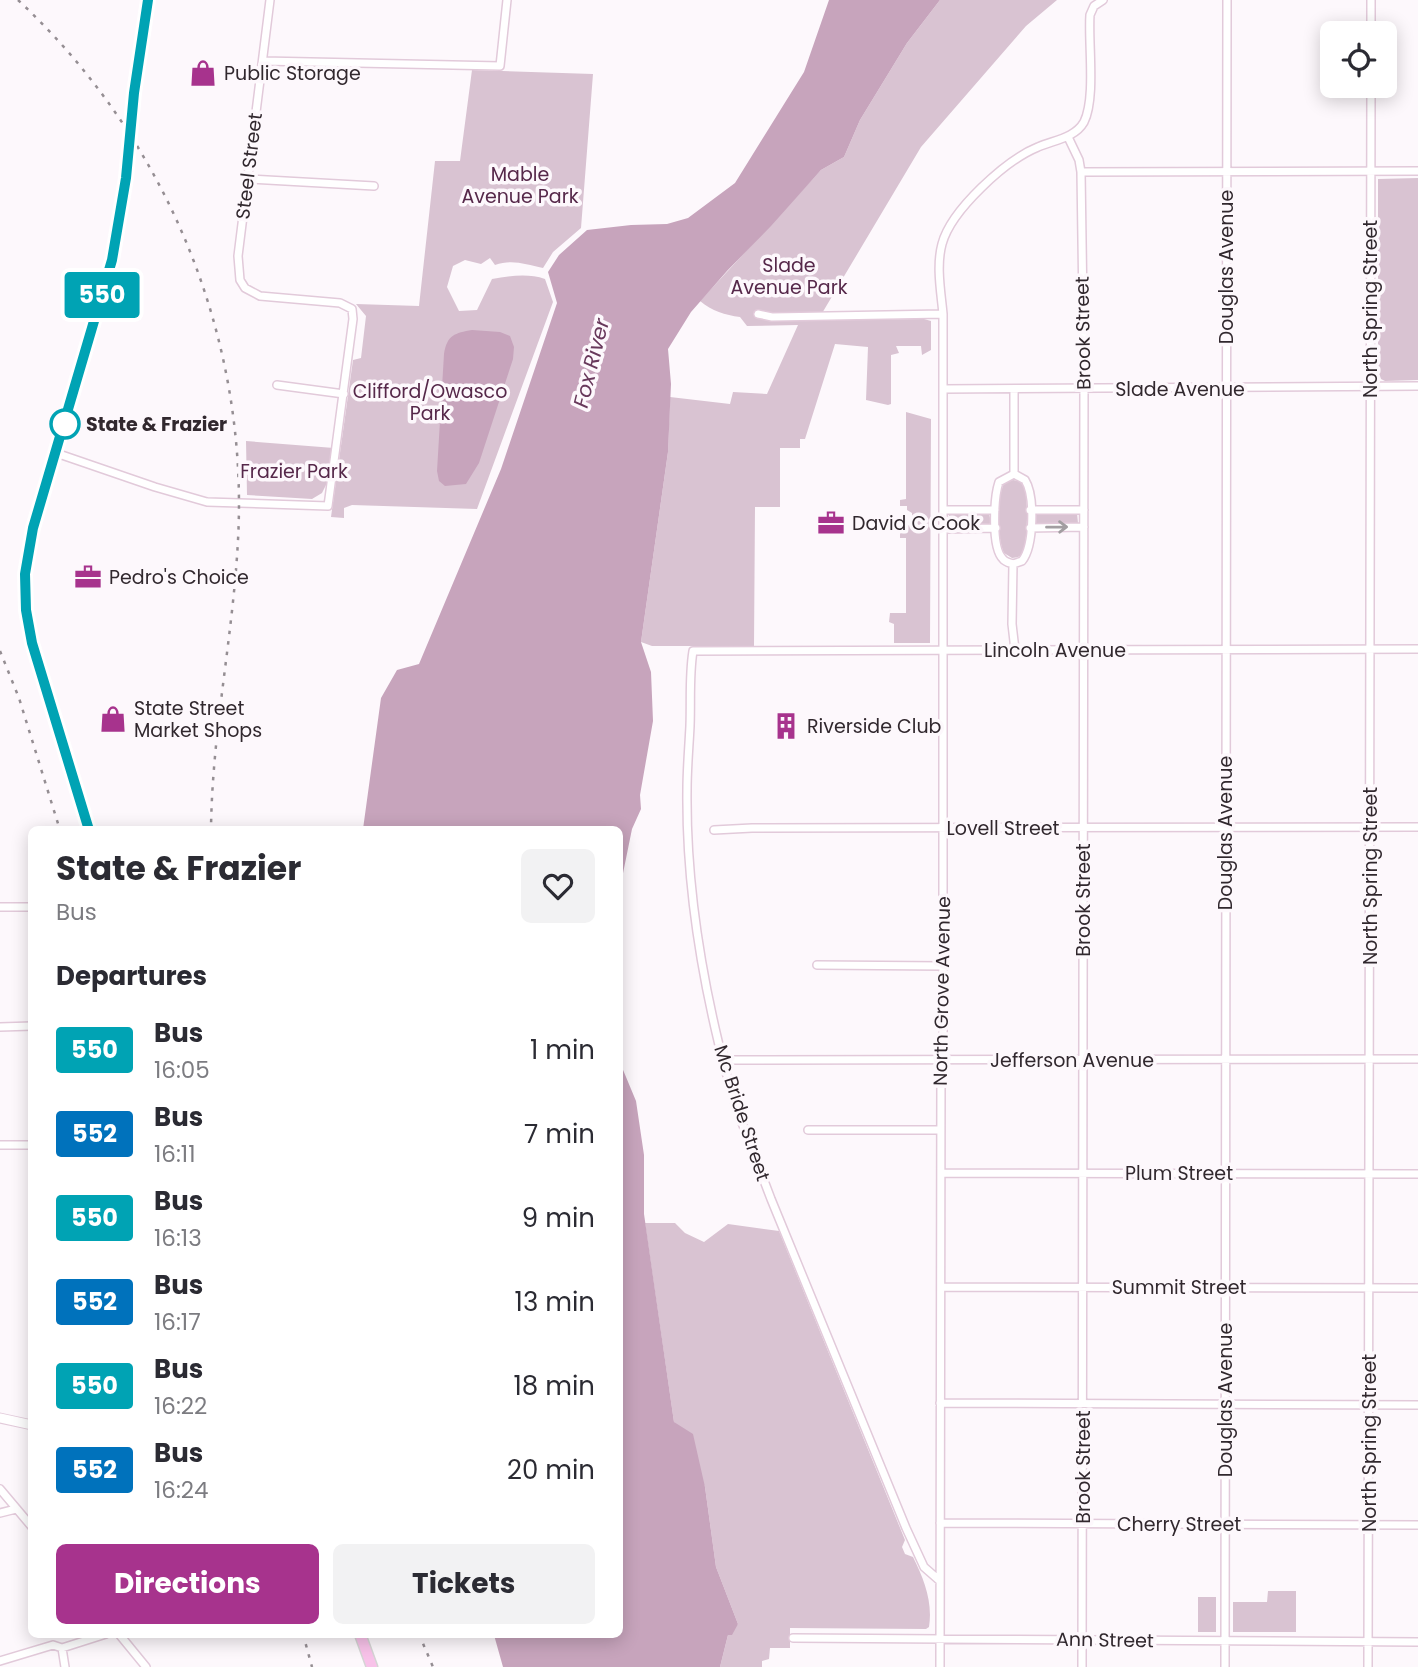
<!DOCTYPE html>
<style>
body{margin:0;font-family:Poppins,sans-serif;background:#f2f2f3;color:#2b2b33;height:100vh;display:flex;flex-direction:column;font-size:26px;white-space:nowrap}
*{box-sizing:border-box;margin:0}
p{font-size:23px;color:#7c7c81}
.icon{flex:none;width:38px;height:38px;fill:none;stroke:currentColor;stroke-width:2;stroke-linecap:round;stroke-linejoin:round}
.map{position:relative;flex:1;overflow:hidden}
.side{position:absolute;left:28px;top:826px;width:595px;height:812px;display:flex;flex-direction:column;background:#fff;border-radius:10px;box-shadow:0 4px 18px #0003}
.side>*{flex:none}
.badge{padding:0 14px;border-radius:5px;font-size:24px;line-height:46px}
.controls{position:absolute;left:1320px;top:21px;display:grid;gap:14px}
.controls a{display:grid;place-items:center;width:77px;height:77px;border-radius:10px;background:#fff;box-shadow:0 4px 18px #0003;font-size:35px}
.map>.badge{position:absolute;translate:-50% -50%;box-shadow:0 0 0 4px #fff}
h2{padding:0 28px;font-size:26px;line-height:63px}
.round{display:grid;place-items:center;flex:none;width:74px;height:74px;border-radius:10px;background:#f2f2f3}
.summary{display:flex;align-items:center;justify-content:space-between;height:119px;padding:0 28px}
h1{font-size:33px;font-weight:700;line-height:52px}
.primary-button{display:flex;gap:14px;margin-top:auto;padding:14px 28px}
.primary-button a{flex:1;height:80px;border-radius:10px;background:#a7338d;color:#fff;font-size:28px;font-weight:700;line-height:80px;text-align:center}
.primary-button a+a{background:#f2f2f3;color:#2b2b33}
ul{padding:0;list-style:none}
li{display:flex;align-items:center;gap:21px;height:84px;padding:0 28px}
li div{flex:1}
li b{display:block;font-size:26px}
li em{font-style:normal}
li .badge{min-width:77px;font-weight:700;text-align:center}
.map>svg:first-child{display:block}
</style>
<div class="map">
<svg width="1418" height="1667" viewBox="0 0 1418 1667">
<rect width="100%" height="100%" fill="#fdf8fc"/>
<path fill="#d9c3d2" d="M940 0H1057L1026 26 921 147 818 320 924 319 931 321V350L922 355 921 346H896L899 353 891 355V404L888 405 866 400 868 347 835 344 805 439H800V448H780V507H755L754 646H652L641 642 668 452 670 397 730 404 733 392 767 394 798 325 747 326 740 317C725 315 712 311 700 301L821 170 844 157 860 120 907 43Z
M472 70 593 74 581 228 553 252 543 268C525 264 512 259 495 265L490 258 481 264 465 260 453 266 447 287 459 311 477 310 492 279C509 276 528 273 545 279L553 302 477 509 352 505 344 508V518L331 517 353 360 361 358 366 316 356 304 419 306 435 161H460Z
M1418 178V380L1385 381 1381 379 1378 373V179Z
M906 412 931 419 930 643H894V624L889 622 890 613H906V538H900V531H907V526L912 524V513L907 510V506H900V500L906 499Z
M246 441 334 448 329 486 326 485 322 493 312 499 247 495Z
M1013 480C1018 481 1020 480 1023 485 1029 493 1028 545 1022 553 1019 558 1018 557 1012 558L1004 553C997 539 996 495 1005 482Z
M989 513 991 523 989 524 948 523 949 514Z
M1040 513H1077L1078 523 1037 524 1034 521V516Z
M645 1223H675L685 1233 704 1242 728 1224 779 1231 905 1540 902 1547 905 1554 913 1557C924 1579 933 1602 929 1627L926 1629 790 1628V1648H770L769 1659 762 1661V1667H720L728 1635 738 1624 716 1567 705 1487 674 1422Z
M1268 1591H1296V1632H1233V1602H1267Z
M1198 1597H1216V1632H1198Z"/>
<path fill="#c7a4bc" d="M829 0H940L907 43 860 120 844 157 821 170 771 226 727 271 691 312 668 349 671 384 668 452 641 642 651 672 653 721 640 795 641 809 632 829 620 888V830L363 829 381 698 397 670 419 664 501 469 557 303 548 272 559 255 587 230 631 225 667 224 688 218 735 183 804 72Z
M472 330 500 332 510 336 514 347 513 359 479 463 466 484 445 486 439 481 437 471 444 354C447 335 455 333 472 330Z
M620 1053 621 1065 636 1101 644 1155V1214L674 1422 693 1434 705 1487 716 1567 738 1624 732 1635H728L720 1667H503L494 1635 620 1634Z"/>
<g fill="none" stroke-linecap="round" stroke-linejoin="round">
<defs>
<path id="minor" d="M1371 33V0
M263 61 500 66 507 0
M1068 137 1079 160 1081 172 1084 376 1082 1667
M1081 172 1418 171
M248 179 374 186
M758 314 772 317 943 314
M277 385 344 394
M943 389 1418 386
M56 453 155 487 207 502 328 506 353 319 352 309 340 303 260 296 245 288 240 280 238 256 270 0
M1014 474 1025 480C1035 496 1034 546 1022 561L1013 564C1010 563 1005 562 1003 559 991 548 994 497 999 482Z
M1014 474V389
M943 510H995
M1030 510H1084
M1030 528 1084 527
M943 529 996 528
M1013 564 1012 624 1015 650
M714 830 752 828 1418 827
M0 907H32
M817 965 943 966
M0 1027 32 1026
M726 1060 1418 1059
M808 1130H941
M0 1145H32
M941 1173 1418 1174
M941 1287 1418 1288
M940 1403 1418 1405
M0 1489 32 1527
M0 1513 16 1509
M940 1523 1418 1525
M940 1581 924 1567 906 1528 771 1199 736 1107 726 1072V1060L719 1045C699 962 686 876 687 790 687 768 689 747 690 726 691 700 689 676 693 651L1418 649
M119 1634 146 1667
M793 1638 1418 1642
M62 1648 65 1667
M0 1661 53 1645 62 1648 106 1634
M940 1667 941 1068 943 1052V314C941 292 936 266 942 244 951 210 1006 160 1038 147 1054 140 1075 138 1084 122 1096 98 1088 43 1090 15L1094 6 1103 0
M1225 1667 1227 0
M1368 1667 1371 86"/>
<path id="tertiary" d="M0 1418 32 1425"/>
<path id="primary" d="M134 93 148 0
M89 830 32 643 26 610 25 574 33 528 112 260 126 178
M360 1634 372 1667"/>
</defs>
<use href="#minor" stroke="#e2cada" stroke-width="10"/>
<use href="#tertiary" stroke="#e2cada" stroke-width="11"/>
<use href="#primary" stroke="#d6d4d5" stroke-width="13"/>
<use href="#minor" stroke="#fff" stroke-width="7"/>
<use href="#tertiary" stroke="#fff" stroke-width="9"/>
<use href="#primary" stroke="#f8c2e9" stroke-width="10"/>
<path stroke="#958e93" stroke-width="2.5" stroke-dasharray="3.5 7" stroke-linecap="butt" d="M18 0C166 138 249 337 238 540 233 637 212 732 211 830
M0 651 19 698 60 830
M303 1634 312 1667
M419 1634 433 1667"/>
<defs>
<path id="primary-bridge" d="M126 178 134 93"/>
</defs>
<use href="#primary-bridge" stroke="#d6d4d5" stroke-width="13" stroke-linecap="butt"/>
<use href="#primary-bridge" stroke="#f8c2e9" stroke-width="10"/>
</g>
<defs><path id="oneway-shaft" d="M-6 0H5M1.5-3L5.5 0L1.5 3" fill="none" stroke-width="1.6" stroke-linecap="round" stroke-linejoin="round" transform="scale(1.75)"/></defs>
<use stroke="#a29ea1" href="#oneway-shaft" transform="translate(1057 527) rotate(-1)"/>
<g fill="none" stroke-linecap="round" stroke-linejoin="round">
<defs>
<path id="line" d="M89 830 32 643 26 610 25 574 33 528 112 260 126 178 134 93 148 0"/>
</defs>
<use href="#line" stroke="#fff" stroke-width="16"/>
<use href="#line" stroke="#00a3b4" stroke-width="10"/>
</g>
<defs>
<symbol id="shop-bare" viewBox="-9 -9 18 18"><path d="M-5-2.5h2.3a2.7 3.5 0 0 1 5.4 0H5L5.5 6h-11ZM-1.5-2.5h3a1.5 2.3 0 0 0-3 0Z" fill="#a7338d" stroke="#fdf8fc" stroke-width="2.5" paint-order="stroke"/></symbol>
<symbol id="office-bare" viewBox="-9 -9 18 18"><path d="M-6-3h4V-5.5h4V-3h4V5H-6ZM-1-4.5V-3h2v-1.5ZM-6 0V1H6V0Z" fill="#a7338d" stroke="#fdf8fc" stroke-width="2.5" paint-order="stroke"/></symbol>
<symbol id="building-bare" viewBox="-9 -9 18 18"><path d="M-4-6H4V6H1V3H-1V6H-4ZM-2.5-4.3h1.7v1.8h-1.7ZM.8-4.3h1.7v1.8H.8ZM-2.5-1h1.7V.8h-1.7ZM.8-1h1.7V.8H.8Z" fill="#a7338d" stroke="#fdf8fc" stroke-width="2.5" paint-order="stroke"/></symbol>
</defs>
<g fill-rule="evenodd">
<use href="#shop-bare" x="184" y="54" width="38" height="38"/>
<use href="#office-bare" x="812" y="504" width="38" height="38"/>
<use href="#office-bare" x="69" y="558" width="38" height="38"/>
<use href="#shop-bare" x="94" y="700" width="38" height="38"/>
<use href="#building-bare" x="767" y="707" width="38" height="38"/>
</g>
<circle fill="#fff" stroke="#00a3b4" stroke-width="3.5" cx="65" cy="424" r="14"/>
<g text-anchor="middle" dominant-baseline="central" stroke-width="7" stroke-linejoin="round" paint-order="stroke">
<g font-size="19" fill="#31282e" stroke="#fdf8fc" text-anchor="start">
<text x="224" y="73">Public Storage</text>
<text x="852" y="523">David C Cook</text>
<text x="109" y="577">Pedro's Choice</text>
<text x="134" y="708">State Street<tspan x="134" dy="22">Market Shops</tspan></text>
<text x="807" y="726">Riverside Club</text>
</g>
<g font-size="19" fill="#31282e" stroke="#fdf8fc">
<text transform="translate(249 166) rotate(-83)">Steel Street</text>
<text transform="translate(1226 267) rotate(-90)">Douglas Avenue</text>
<text transform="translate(1370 309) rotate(-90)">North Spring Street</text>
<text transform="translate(1083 333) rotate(-91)">Brook Street</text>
<text x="1180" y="389">Slade Avenue</text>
<text x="1055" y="650">Lincoln Avenue</text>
<text x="1003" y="828">Lovell Street</text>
<text transform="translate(1225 833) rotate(-90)">Douglas Avenue</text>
<text transform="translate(1370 876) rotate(-90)">North Spring Street</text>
<text transform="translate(1083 900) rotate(-90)">Brook Street</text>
<text transform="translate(942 991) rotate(-89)">North Grove Avenue</text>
<text x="1072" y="1060">Jefferson Avenue</text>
<text transform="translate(742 1113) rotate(72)">Mc Bride Street</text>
<text x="1179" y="1173">Plum Street</text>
<text x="1179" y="1287">Summit Street</text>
<text transform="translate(1225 1400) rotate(-90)">Douglas Avenue</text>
<text transform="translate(1369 1443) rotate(-90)">North Spring Street</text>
<text transform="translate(1083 1467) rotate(-90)">Brook Street</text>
<text x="1179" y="1524">Cherry Street</text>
<text transform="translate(1105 1640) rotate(1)">Ann Street</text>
</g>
<g font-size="19" fill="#56284a" stroke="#fdf8fc">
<text x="520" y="174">Mable<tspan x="520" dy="22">Avenue Park</tspan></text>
<text x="789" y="265">Slade<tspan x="789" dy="22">Avenue Park</tspan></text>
<text x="430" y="391">Clifford/Owasco<tspan x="430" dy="22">Park</tspan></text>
<text x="294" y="471">Frazier Park</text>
</g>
<g font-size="19" font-weight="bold" fill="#31282e" stroke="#fdf8fc" text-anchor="start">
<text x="86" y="424">State &amp; Frazier</text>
</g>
<g font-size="21" font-style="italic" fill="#68385b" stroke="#fdf8fc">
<text transform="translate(591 363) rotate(-76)">Fox River</text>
</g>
</g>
</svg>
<div class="controls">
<a><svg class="icon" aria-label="locate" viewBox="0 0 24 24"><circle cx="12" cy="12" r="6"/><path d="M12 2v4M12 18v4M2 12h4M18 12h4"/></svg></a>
</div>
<b class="badge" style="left:102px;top:295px;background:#00a3b4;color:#fff">550</b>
<section class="side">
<div class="summary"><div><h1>State &amp; Frazier</h1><p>Bus</p></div><a class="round"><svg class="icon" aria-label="heart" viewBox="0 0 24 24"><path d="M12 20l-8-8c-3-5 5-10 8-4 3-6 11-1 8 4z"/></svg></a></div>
<h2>Departures</h2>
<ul>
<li><span class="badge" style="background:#00a3b4;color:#fff">550</span><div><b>Bus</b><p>16:05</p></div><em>1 min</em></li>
<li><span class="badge" style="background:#0072bc;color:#fff">552</span><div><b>Bus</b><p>16:11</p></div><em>7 min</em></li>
<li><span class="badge" style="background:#00a3b4;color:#fff">550</span><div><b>Bus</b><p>16:13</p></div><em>9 min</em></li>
<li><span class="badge" style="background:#0072bc;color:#fff">552</span><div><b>Bus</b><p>16:17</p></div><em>13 min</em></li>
<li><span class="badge" style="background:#00a3b4;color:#fff">550</span><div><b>Bus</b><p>16:22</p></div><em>18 min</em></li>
<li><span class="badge" style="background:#0072bc;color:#fff">552</span><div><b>Bus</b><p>16:24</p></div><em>20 min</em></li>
</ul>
<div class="primary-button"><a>Directions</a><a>Tickets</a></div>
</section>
</div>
